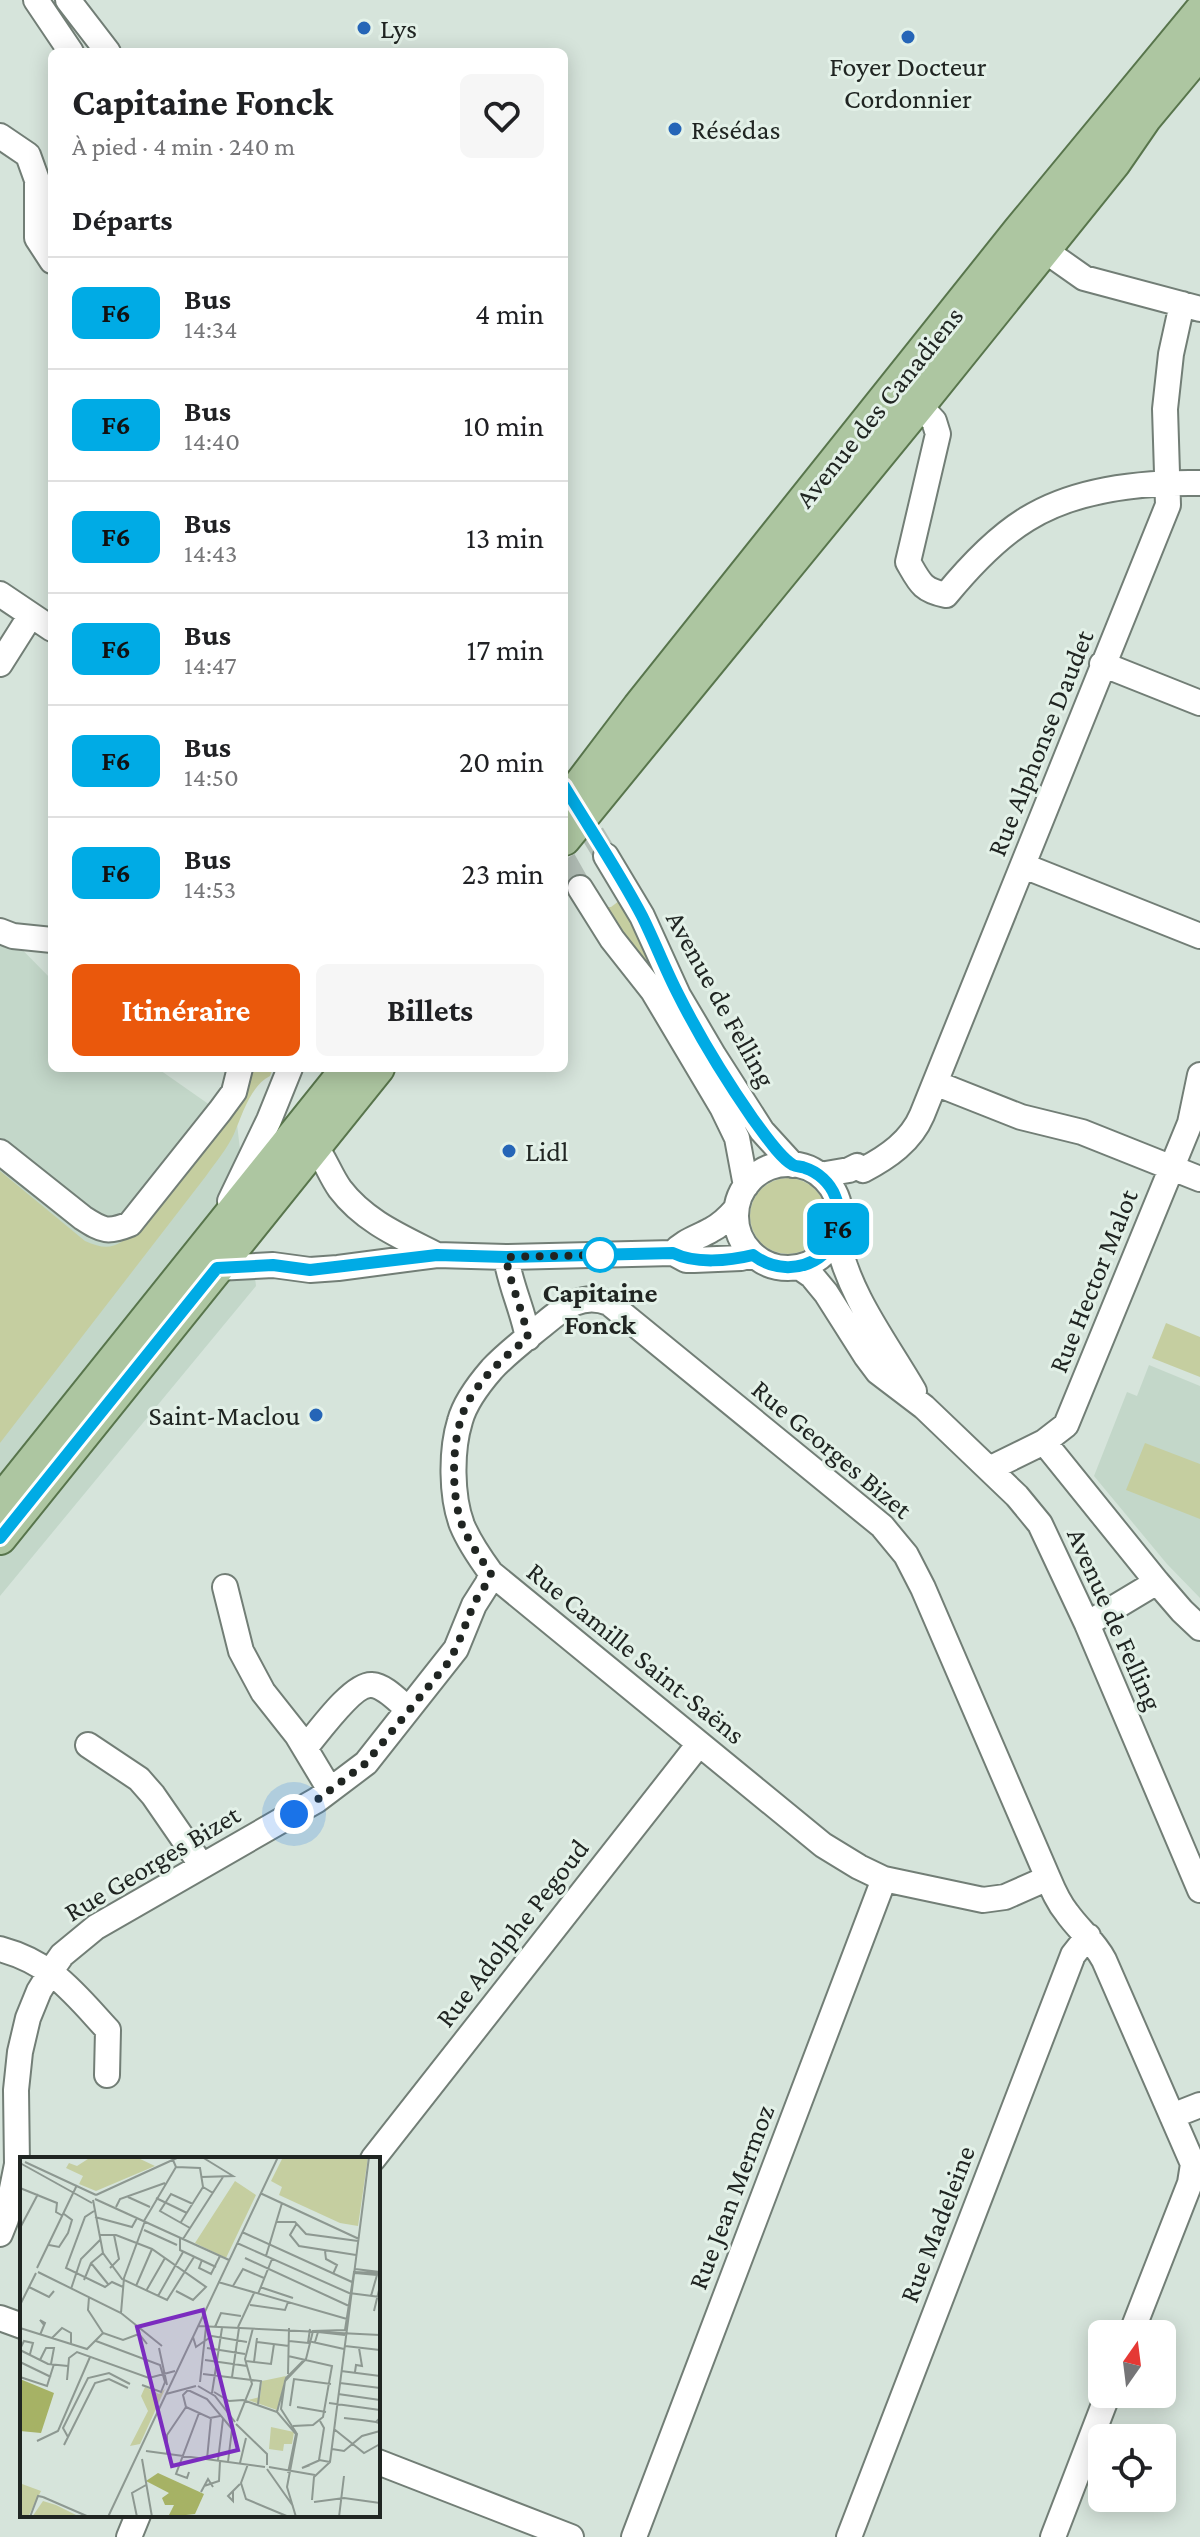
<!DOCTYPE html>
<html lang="fr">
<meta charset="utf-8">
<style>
body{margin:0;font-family:"Crimson Pro",serif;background:#f6f6f6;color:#202124;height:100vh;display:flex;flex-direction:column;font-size:30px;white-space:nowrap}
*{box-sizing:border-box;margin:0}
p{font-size:26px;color:#757577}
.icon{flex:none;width:44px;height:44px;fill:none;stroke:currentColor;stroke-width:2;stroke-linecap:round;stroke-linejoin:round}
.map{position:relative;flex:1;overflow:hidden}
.drawer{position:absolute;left:48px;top:48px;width:520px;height:1024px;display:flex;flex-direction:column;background:#fff;border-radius:12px;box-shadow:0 4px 20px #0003}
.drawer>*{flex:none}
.badge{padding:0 16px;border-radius:12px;font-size:28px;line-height:52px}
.needle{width:52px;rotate:14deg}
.buttons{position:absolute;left:1088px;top:2320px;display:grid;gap:16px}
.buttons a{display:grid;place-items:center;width:88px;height:88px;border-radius:12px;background:#fff;box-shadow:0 4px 20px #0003;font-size:40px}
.you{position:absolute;width:40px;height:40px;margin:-20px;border:6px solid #fff;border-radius:50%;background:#1a73e8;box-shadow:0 0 0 12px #1a73e833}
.map>.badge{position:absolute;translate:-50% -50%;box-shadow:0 0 0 4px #fff}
h2{padding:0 24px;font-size:30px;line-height:72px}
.round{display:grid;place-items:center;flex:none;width:84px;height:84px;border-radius:12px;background:#f6f6f6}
.head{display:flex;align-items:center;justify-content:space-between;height:136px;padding:0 24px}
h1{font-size:38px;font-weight:700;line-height:60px}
.action{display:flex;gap:16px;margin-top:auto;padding:16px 24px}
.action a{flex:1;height:92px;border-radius:12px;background:#ea580c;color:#fff;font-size:32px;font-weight:700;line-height:92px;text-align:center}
.action a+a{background:#f6f6f6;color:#202124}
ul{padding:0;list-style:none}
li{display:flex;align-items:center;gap:24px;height:112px;padding:0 24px;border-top:2px solid #e0e0e0}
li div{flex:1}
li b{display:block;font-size:30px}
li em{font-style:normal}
li .badge{min-width:88px;font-weight:700;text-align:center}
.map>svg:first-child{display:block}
</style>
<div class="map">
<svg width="1200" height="2537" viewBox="0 0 1200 2537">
<rect width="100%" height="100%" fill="#d6e4db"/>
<path fill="#c3d7c9" d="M0 927 52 980V1068H157L237 1124 256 1286 0 1596Z
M1149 1365 1200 1386V1598L1167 1564 1094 1476 1127 1392 1137 1396Z"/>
<path fill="#c5cea0" d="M619 901 626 902 737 1121 606 907H611Z
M247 1068H273L270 1076C251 1085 242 1115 234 1134 227 1149 215 1163 206 1176L0 1443V1171L85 1241C109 1252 119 1247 137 1228Z
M750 1216a38 38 0 1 1 76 0a38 38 0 1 1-76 0Z
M1166 1323 1200 1337V1377L1152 1358Z
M1145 1443 1200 1464V1519L1126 1490Z"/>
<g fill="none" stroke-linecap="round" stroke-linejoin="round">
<path stroke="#b2beb6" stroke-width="24" stroke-dasharray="24 12" stroke-linecap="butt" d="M574 803 606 856
M564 860 580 888"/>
<defs>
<path id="minor" d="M36 0 71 52
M68 0 108 52
M0 136 28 155 37 180V238L52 261
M1030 240 1084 278 1200 309
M919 405 934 421 938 434 908 562C920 583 922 590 946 595 969 567 996 538 1027 519 1077 488 1143 482 1200 483
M0 594 52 629
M0 664 31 615
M1102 664 1200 703
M606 856 642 916 678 995 714 1056 762 1131 793 1165
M1024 866 1200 936
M580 888 612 939 653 991 722 1107 737 1138 746 1186
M0 931 13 936 52 940
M935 1083 1021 1117 1082 1132 1200 1179
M315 1146C325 1159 330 1175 340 1189 365 1222 402 1237 437 1255
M0 1152 83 1218C103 1231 108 1233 130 1224L220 1111 234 1092 240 1068
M736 1216a52 52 0 1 1 104 0a52 52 0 1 1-104 0Z
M820 1175 849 1170 857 1166 863 1170C888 1157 911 1141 922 1115L1168 505 1165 409 1171 354 1182 304
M230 1201 269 1120 290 1068
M836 1236C850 1297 883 1338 914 1391
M673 1253C684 1241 697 1238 711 1230 721 1225 729 1217 736 1209
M506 1257C510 1285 523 1310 528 1338
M799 1267 812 1276 826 1293 866 1356 878 1372 924 1407 1017 1496 1040 1524 1087 1624 1200 1890
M217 1268 273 1265 310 1270 338 1268 437 1255 506 1257 673 1253 686 1260H694L741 1258 753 1255
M1044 1442 1157 1582 1182 1611 1200 1628
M989 1469 1044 1442 1066 1425 1190 1123 1200 1075
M225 1587 241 1651 263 1692 297 1735 330 1790
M1087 1624 1157 1582
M88 1745 139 1779 153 1795 202 1866
M305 1748C317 1734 353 1683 372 1685 385 1686 398 1701 408 1709
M1048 1878 1005 1897 983 1900 884 1879 859 1867 823 1845 491 1573C480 1558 469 1542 462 1525 451 1496 451 1450 460 1421 465 1402 479 1384 492 1369 506 1354 523 1341 539 1328 560 1311 580 1291 609 1303L882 1526 906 1555 923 1588 1048 1878C1053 1890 1058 1902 1067 1913 1079 1930 1094 1941 1104 1960L1193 2164 1190 2183 1131 2334
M0 1949C52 1963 73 1992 108 2030L107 2075
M1172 2116 1200 2105
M373 2159 699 1744
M0 2234 6 2219 17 2164 16 2090 20 2052 28 2018 39 1991 55 1965 62 1955 96 1927 317 1800 366 1763 456 1649 474 1605 488 1583 491 1573
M0 2318 22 2326
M378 2462 571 2537
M129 2537 138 2515
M634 2537 884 1879
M849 2537 1073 1955 1088 1936
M1053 2537 1108 2394"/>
<path id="major" d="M564 806 639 707 1019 231 1200 12
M564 839 919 405 1114 163 1145 118 1200 52
M0 1502 348 1068
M0 1538 378 1068"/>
</defs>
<use href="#minor" stroke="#727e76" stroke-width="28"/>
<use href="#major" stroke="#58754c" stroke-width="36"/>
<use href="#minor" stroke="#fff" stroke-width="24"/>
<use href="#major" stroke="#adc6a1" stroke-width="32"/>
</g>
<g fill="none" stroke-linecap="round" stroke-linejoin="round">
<defs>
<path id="line" d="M0 1538 217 1268 273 1265 310 1270 437 1255 506 1257 673 1253C695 1264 729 1261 753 1255 797 1288 857 1249 835 1196 830 1183 818 1172 805 1168 801 1166 797 1167 793 1165 779 1157 763 1132 753 1119 726 1080 699 1036 678 994 665 969 655 942 642 916 619 872 590 829 564 786"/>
</defs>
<use href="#line" stroke="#fff" stroke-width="18"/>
<use href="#line" stroke="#00abe5" stroke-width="12"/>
<path stroke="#202522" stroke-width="8" stroke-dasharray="0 14.4" d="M294 1814 317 1800 366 1763 447 1664C460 1644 465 1623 475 1602 480 1592 488 1584 491 1573 480 1558 469 1542 462 1525 450 1493 451 1430 469 1400 484 1375 505 1356 528 1338 523 1310 510 1285 506 1257L600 1255"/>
</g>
<g fill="#2565b7" stroke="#e3f1e8" stroke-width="3">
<circle cx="364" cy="28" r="8"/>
<circle cx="908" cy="37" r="8"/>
<circle cx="675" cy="129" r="8"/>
<circle cx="509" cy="1151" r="8"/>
<circle cx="316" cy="1415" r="8"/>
</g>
<circle fill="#fff" stroke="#00abe5" stroke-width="4" cx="600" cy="1255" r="16"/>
<g text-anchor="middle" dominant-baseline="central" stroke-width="6" stroke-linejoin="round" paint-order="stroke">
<g font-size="28" fill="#202522" stroke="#e3f1e8" text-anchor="start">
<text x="380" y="28">Lys</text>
<text x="908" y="66" text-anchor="middle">Foyer Docteur<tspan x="908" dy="32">Cordonnier</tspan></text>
<text x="691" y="129">Résédas</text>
<text x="525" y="1151">Lidl</text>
<text x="300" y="1415" text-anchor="end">Saint-Maclou</text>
</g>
<g font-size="28" fill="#202522" stroke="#e3f1e8">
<text transform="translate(879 407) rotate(-51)">Avenue des Canadiens</text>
<text transform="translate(1040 743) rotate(-68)">Rue Alphonse Daudet</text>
<text transform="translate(721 999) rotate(61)">Avenue de Felling</text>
<text transform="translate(1093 1281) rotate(-68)">Rue Hector Malot</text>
<text transform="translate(832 1449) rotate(40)">Rue Georges Bizet</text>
<text transform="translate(1115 1619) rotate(66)">Avenue de Felling</text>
<text transform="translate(636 1653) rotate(39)">Rue Camille Saint-Saëns</text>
<text transform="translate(152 1863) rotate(-31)">Rue Georges Bizet</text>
<text transform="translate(512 1933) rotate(-52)">Rue Adolphe Pegoud</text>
<text transform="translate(731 2197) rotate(-69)">Rue Jean Mermoz</text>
<text transform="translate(937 2224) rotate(-69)">Rue Madeleine</text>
</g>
<g font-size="28" font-weight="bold" fill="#202522" stroke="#e3f1e8">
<text x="600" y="1292">Capitaine<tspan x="600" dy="32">Fonck</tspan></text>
</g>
</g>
<g transform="translate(20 2157)">
<rect width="360" height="360" fill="#d6e4db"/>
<path d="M71 0H116L135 9 76 34 59 27 63 19 46 11 49 6 57 9ZM263 0H348L338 69 320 66 259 38 262 30 251 24ZM215 24 236 38 206 101 175 86ZM266 219 257 253 228 243 240 240 242 224ZM125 230 139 237 145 232 120 287 110 289 128 254 121 239ZM251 270 274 275 272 287H264L263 294 249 292ZM2 327 21 334 8 360H0ZM23 344 36 348 60 360H12Z" fill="#c5cea0"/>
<path d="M0 222 34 236 21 276 0 274ZM138 316 184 337 175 357 148 360 154 348H145L142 341 149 336 126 324Z" fill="#a6b265"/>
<path fill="none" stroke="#8d9891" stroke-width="2" d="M5 5 76 38M0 6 72 46M156 10 180 11 183 30 193 36M181 20 213 19 182 0M0 31 37 46 36 55 43 59M240 36 339 82M76 38 159 0M108 40 130 50M136 41 167 56M75 42 209 103M73 43 83 96 102 122 147 143 174 100M96 50 100 42 145 26M74 54 65 60 46 111 85 130 92 125 103 130M75 60 112 70 117 61M124 64 156 10 153 3M161 65 183 30M257 65H275L286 77 338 84M277 66 270 78 279 89 336 98M0 71 18 37M170 71 140 54 151 37 173 47M124 73 157 88M222 75 332 125M79 78H96L132 92 186 130 173 143 156 134M160 80V93L196 110M163 82 203 20M217 86 329 136 360 140M29 88 39 90 48 76 52 63 44 57M305 94 306 102 317 108 313 117M246 99 262 46M225 101 329 149M182 103 179 111 191 117 200 99M71 106 88 127M17 111 57 28M90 111 99 102 94 78M335 112 360 115M18 115 101 156 142 189M335 116 357 118 351 139M64 123 71 106 83 96M198 125 327 162M116 129 132 92M213 129 223 112 244 121M9 130 29 140 34 134M240 130 273 141M51 132 61 102 80 83M126 134 145 101M238 137 252 102M138 139 163 95M69 140 68 153 83 176 103 183 119 177 127 187M0 148 16 116M230 148 265 153 268 145M354 154 360 129M101 156 104 121 125 64M178 169 360 178M195 170 201 156 221 159M218 170 234 136M0 171 67 192 83 176M20 178 25 166 20 163 24 168M173 180 176 190 192 179 227 185M32 181 42 171 51 176V186M76 184 140 208 145 225 141 235 122 228M269 184 288 186 290 172M288 184 324 192M237 185 269 189M295 185 298 175 325 178M325 189 360 193M139 191 147 228M187 191 225 197M0 192 4 184 13 186 10 197M0 193 28 207 48 209M268 199 312 209 303 260 293 268 273 269M20 203 26 191H34L31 207M185 203 227 209M226 204 251 207 254 187M0 205 31 220M234 205 237 181M321 214 360 219M335 215 336 208 342 209 339 191M183 217 241 224 238 247M268 217 269 171M0 220 27 229 34 207M212 220 219 171M47 223 49 201 57 195 129 221 155 214M180 225 186 170M320 226 360 231M178 229 195 239 215 265M194 235 209 244 223 243 257 255M192 236 202 171M146 237 176 229M318 237 360 243M309 246 360 253M270 249 274 222 311 227M277 250 306 255M200 259 190 261 166 250 163 238 168 233 187 242 212 272 208 305M324 261 342 263 356 265 359 266V262L356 265M217 264 232 227 225 202 233 171M300 264 304 271 299 303 310 305M216 267 247 297V308M314 272 344 296 360 287M48 280 43 271 68 221 89 216 110 227M17 284 38 274 70 200M44 288 75 226 89 222 108 231M312 292 324 294 342 279 360 274M126 294 245 310M147 297V278L166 250M122 302 132 360M187 302 191 261M198 303 203 262M220 306 226 281M228 307 221 326 226 342 269 360M290 308 282 311 300 303M249 310 295 318M247 312 273 349M169 315 167 321 156 317 179 256M268 316 276 277 257 255 266 221 284 203M184 329 199 324 200 304M213 334V344L208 339 220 327M181 335 188 322 193 330M23 340 69 360M292 343 294 320 310 305 349 0M294 345 324 341 360 346M10 360 18 339 23 340M88 360 258 0M117 360 112 336 126 328M276 360 267 330 277 277 261 252 265 224 286 202 293 174 325 173 334 115 360 116M319 360 324 319"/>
<path fill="#7b2cbf" fill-opacity="0.15" stroke="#7b2cbf" stroke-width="4" d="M183 153 218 293 152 309 117 170Z"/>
<rect width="360" height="360" fill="none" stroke="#202522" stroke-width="4"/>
</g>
</svg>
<div class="buttons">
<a><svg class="needle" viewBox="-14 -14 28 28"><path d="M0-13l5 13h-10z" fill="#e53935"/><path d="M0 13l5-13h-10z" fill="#757577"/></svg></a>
<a><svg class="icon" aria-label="locate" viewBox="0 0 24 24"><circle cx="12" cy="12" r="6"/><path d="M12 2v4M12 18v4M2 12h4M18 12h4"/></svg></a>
</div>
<div class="you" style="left:294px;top:1814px"></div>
<b class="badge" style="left:838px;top:1229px;background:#00abe5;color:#111">F6</b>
<section class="drawer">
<div class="head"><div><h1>Capitaine Fonck</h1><p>À pied · 4 min · 240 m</p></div><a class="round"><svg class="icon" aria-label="heart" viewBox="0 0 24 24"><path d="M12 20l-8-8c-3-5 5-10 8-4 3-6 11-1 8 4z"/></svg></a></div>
<h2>Départs</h2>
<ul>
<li><span class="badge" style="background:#00abe5;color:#111">F6</span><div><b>Bus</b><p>14:34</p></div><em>4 min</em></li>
<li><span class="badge" style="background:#00abe5;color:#111">F6</span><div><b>Bus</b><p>14:40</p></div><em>10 min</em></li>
<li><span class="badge" style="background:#00abe5;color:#111">F6</span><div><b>Bus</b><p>14:43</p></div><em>13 min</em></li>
<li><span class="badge" style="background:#00abe5;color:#111">F6</span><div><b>Bus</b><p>14:47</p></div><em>17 min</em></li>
<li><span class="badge" style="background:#00abe5;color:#111">F6</span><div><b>Bus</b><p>14:50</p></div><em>20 min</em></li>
<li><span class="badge" style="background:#00abe5;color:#111">F6</span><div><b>Bus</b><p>14:53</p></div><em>23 min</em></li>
</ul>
<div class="action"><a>Itinéraire</a><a>Billets</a></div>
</section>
</div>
